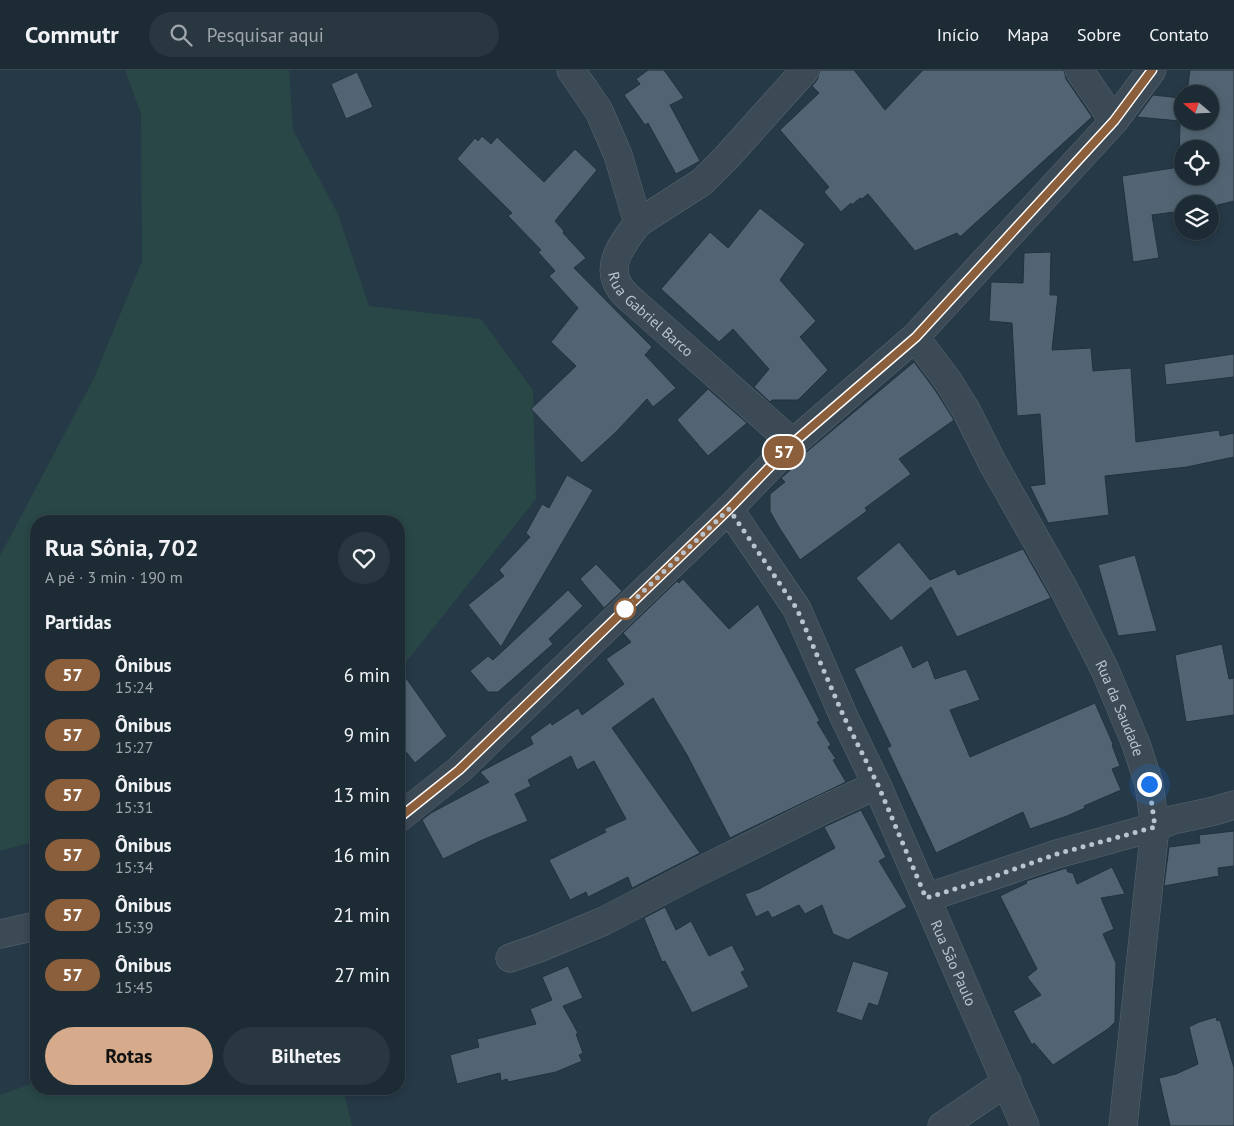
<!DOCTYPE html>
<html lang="pt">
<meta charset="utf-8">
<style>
body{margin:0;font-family:"PT Sans",sans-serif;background:#293740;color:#f1f3f6;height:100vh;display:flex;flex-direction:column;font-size:19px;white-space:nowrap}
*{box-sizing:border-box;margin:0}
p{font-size:16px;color:#a0a7ac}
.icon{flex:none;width:28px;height:28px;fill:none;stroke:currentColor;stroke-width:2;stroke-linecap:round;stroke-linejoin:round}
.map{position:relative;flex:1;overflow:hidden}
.sheet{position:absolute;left:30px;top:445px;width:375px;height:580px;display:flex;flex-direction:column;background:#1c2b34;border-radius:20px;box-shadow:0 2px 8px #0003,0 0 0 1px #3a474f}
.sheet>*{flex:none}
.badge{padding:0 10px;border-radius:16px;font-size:18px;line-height:32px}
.needle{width:32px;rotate:289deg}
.buttons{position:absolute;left:1174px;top:15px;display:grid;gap:10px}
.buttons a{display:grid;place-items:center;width:45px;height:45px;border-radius:50%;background:#1c2b34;box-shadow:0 2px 8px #0003,0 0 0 1px #3a474f;font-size:25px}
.you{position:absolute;width:25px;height:25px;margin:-12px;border:4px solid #fff;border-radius:50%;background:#1a73e8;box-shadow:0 0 0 8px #1a73e833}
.map>.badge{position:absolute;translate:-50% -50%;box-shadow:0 0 0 2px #fff}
h2{padding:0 15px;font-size:19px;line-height:45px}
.round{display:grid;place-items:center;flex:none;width:52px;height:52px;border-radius:26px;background:#293740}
.headline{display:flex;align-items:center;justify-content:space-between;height:85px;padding:0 15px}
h1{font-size:24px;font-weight:800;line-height:38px}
.cta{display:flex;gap:10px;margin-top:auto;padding:10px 15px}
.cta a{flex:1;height:58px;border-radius:30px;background:#d6ab8b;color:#111;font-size:20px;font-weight:800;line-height:58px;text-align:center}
.cta a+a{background:#293740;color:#f1f3f6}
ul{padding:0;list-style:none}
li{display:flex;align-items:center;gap:15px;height:60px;padding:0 15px}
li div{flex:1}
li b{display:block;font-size:19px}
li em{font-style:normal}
li .badge{min-width:55px;font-weight:700;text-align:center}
header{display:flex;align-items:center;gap:30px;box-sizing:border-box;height:70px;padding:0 25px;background:#1c2b34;border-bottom:1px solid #3a474f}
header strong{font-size:24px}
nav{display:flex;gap:28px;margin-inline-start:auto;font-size:18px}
.search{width:350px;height:45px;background:#293740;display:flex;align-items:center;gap:12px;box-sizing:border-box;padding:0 18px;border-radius:28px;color:#a0a7ac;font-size:19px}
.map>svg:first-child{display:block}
</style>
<header>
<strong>Commutr</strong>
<div class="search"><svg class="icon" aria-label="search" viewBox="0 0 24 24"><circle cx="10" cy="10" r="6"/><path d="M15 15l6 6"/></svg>Pesquisar aqui</div>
<nav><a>Início</a><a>Mapa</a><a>Sobre</a><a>Contato</a></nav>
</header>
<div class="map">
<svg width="1234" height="1056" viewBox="0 0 1234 1056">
<rect width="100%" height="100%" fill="#263946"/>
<path fill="#284746" d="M125 0H289L293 60 338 144 369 236 481 249 533 320 536 429 399 601V451H36V771L0 781V486L94 308 142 191 141 44Z
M36 1012V1019H343L352 1056H0V1025Z"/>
<path fill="#526473" stroke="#22313d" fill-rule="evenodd" d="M648 0H664L684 28 670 35 700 91 676 104 648 53 645 55 624 25 640 14 636 9Z
M820 0H854L885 40 923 0H1064L1066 9 1092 47 960 167 957 163 915 181 868 124 862 129 860 128 852 135 851 133 841 142 824 122 829 117 780 60 819 23 812 16 817 10Z
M1190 0H1234V131L1210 137V134H1182V141L1152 145 1159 188 1133 192 1122 106 1179 97 1180 51 1137 47 1153 25 1181 28V23H1187ZM1182 24H1210V51H1182ZM1182 79H1210V106H1182Z
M357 2 373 37 346 49 331 14Z
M482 66 491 74 497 67 544 112 575 79 597 100 555 151 564 161 563 163 586 188 574 198 652 277 645 285 676 318 653 337 647 329 615 363 582 393 531 339 576 296 551 272 578 238 549 206 555 201 538 182 541 180 508 146 512 143 457 89 475 68 478 71Z
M760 138 805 174 780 210 816 251 800 267 828 300 798 330H772L770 332 754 317 769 299 733 259 719 272 661 219 710 162 728 178Z
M1051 182 1050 225H1058L1052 280 1091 278 1093 301 1131 298 1136 372 1219 360 1220 366 1234 363V387L1187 397 1105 406 1109 445 1048 453 1030 416 1045 414 1040 344 1017 346 1012 253 989 251 991 212 1023 213 1024 183Z
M1234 284V307L1166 315 1164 294Z
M914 292 935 320 954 350 899 389 911 404 865 438 867 441 800 490 777 454 770 441V424L785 412 781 408 801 391 799 389 804 384Z
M708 319 747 353 708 386 677 350Z
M567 405 593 420 501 577 468 535 504 506 499 500 530 467 526 463 542 434 549 438Z
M899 472 930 510 955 499 958 505 1023 479 1051 528 957 567 931 517 891 551 856 508Z
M1135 485 1157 561 1118 566 1098 495Z
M596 494 622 521 604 538 580 509Z
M683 509 729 559 758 534 820 651 817 652 831 675 828 677 836 689 833 690 846 712 730 768 687 685 653 628 612 658 700 783 632 818 628 807 588 827 586 822 570 830 549 790 606 762 604 759 626 749 594 691 577 700 571 686 528 710 531 716 515 724 528 751 480 771 443 789 422 750 431 743 489 712 480 702 533 674 530 667 551 652 552 655 578 638 582 645 624 614 606 589 631 572 623 563 677 511 679 513Z
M568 520 583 536 549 569 553 574 498 622H488L470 601 488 586 493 590Z
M1222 574 1229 609 1234 608V645L1186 652 1175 585Z
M902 575 913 598 928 590 935 609 966 599 980 630 950 640 970 687 1095 633 1113 674 1112 675 1120 696 1112 699 1121 720 1084 736 1085 738 1067 746 1030 759 1023 742 936 783 887 678 891 676 854 599Z
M399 598 447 666 415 693 399 673Z
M861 740 886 787 879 791 907 837 848 870 833 864 822 835 805 844 799 835 772 848 768 841 756 847 745 824 759 819 835 778 824 757Z
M1234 761V796L1218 798 1219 806 1164 816 1169 777 1200 773 1199 765Z
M1112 797 1125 824 1101 828 1114 859 1103 864 1116 893 1115 952 1108 959 1053 995 1034 973 1032 975 1013 941 1041 925 1027 907 1037 899 1000 826 1027 813 1026 811 1066 798 1068 802 1073 803 1077 814Z
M665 837 676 860 691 851 709 886 732 875 745 900 741 902 749 917 692 943 665 891 662 892 644 848Z
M853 891 889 902 878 936 869 933 862 951 836 942Z
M568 896 583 928 563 936 578 963 576 964 583 983 579 985 582 991 556 1002 508 1012 507 1009 501 1011 500 1003 457 1014 450 985 479 977 477 969 536 954 530 939 552 930 542 907Z
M1216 947 1217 951 1220 950 1234 998V1056H1170L1159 1008 1176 1004 1198 994 1189 957 1199 952Z"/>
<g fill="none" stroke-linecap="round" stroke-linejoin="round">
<defs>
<g id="minor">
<path id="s1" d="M571 0 599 41 618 85 638 153C627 168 608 190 616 210 619 220 629 228 636 234L793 373"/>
<path d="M1079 0 1114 51"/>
<path d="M638 153 702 112 726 88 805 0"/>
<path id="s2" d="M915 267 948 311 966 340 992 392 1065 521 1105 600 1136 674 1149 714 1155 757 1123 1056"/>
<path id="s3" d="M729 439 797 539 844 647 877 715 1025 1056"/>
<path d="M399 748 459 700 729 439 793 373 915 267 1114 51 1152 0"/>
<path d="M926 828 1057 784 1155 757 1173 750 1214 741 1234 735"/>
<path d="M0 864 36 856"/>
<path d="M510 888 539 878 604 851 690 806 827 738 877 715"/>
<path d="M942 1056 1007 1012"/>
</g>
</defs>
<use href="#minor" stroke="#5a6772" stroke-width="29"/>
<use href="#minor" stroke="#3b4a55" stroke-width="28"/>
</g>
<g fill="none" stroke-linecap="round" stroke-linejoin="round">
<defs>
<path id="line" d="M399 748 459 700 729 439 793 373 916 267 1114 51 1152 0"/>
</defs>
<use href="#line" stroke="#fff" stroke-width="11"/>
<use href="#line" stroke="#8b5e3c" stroke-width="8"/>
<path stroke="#b9c4ce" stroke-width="5" stroke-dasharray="0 9" d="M625 539 729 439 797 539 844 647 878 715 926 828 984 810 1057 784 1155 757 1149 714"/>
</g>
<circle fill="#fff" stroke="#8b5e3c" stroke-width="2.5" cx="625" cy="539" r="10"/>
<g text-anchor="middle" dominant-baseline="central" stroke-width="4" stroke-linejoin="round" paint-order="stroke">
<g font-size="15" fill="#b9c4ce" stroke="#1f2f3b">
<text stroke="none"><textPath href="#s1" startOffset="281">Rua Gabriel Barco</textPath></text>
<text stroke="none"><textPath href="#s2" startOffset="425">Rua da Saudade</textPath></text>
<text stroke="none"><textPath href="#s3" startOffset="508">Rua São Paulo</textPath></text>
</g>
</g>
</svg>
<div class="buttons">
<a><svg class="needle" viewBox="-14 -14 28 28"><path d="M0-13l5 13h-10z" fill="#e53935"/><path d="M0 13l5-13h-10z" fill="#a0a7ac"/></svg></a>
<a><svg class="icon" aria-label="locate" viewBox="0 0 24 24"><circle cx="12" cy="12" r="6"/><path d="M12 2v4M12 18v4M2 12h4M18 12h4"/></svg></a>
<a><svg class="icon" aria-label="layers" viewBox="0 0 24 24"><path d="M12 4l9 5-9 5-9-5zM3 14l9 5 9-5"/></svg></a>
</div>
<div class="you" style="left:1149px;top:714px"></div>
<b class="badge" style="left:784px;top:382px;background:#8b5e3c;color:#fff">57</b>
<section class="sheet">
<div class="headline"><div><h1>Rua Sônia, 702</h1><p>A pé · 3 min · 190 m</p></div><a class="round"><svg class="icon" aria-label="heart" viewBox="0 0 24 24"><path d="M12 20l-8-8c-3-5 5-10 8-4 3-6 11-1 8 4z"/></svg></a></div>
<h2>Partidas</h2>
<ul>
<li><span class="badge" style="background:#8b5e3c;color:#fff">57</span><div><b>Ônibus</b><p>15:24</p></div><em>6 min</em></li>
<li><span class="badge" style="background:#8b5e3c;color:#fff">57</span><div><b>Ônibus</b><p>15:27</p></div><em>9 min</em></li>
<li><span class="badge" style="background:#8b5e3c;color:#fff">57</span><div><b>Ônibus</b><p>15:31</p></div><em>13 min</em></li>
<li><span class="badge" style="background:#8b5e3c;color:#fff">57</span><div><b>Ônibus</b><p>15:34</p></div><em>16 min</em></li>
<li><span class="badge" style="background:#8b5e3c;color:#fff">57</span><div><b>Ônibus</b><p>15:39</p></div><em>21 min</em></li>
<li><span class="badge" style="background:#8b5e3c;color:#fff">57</span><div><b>Ônibus</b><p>15:45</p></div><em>27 min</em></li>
</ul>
<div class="cta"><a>Rotas</a><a>Bilhetes</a></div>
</section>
</div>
